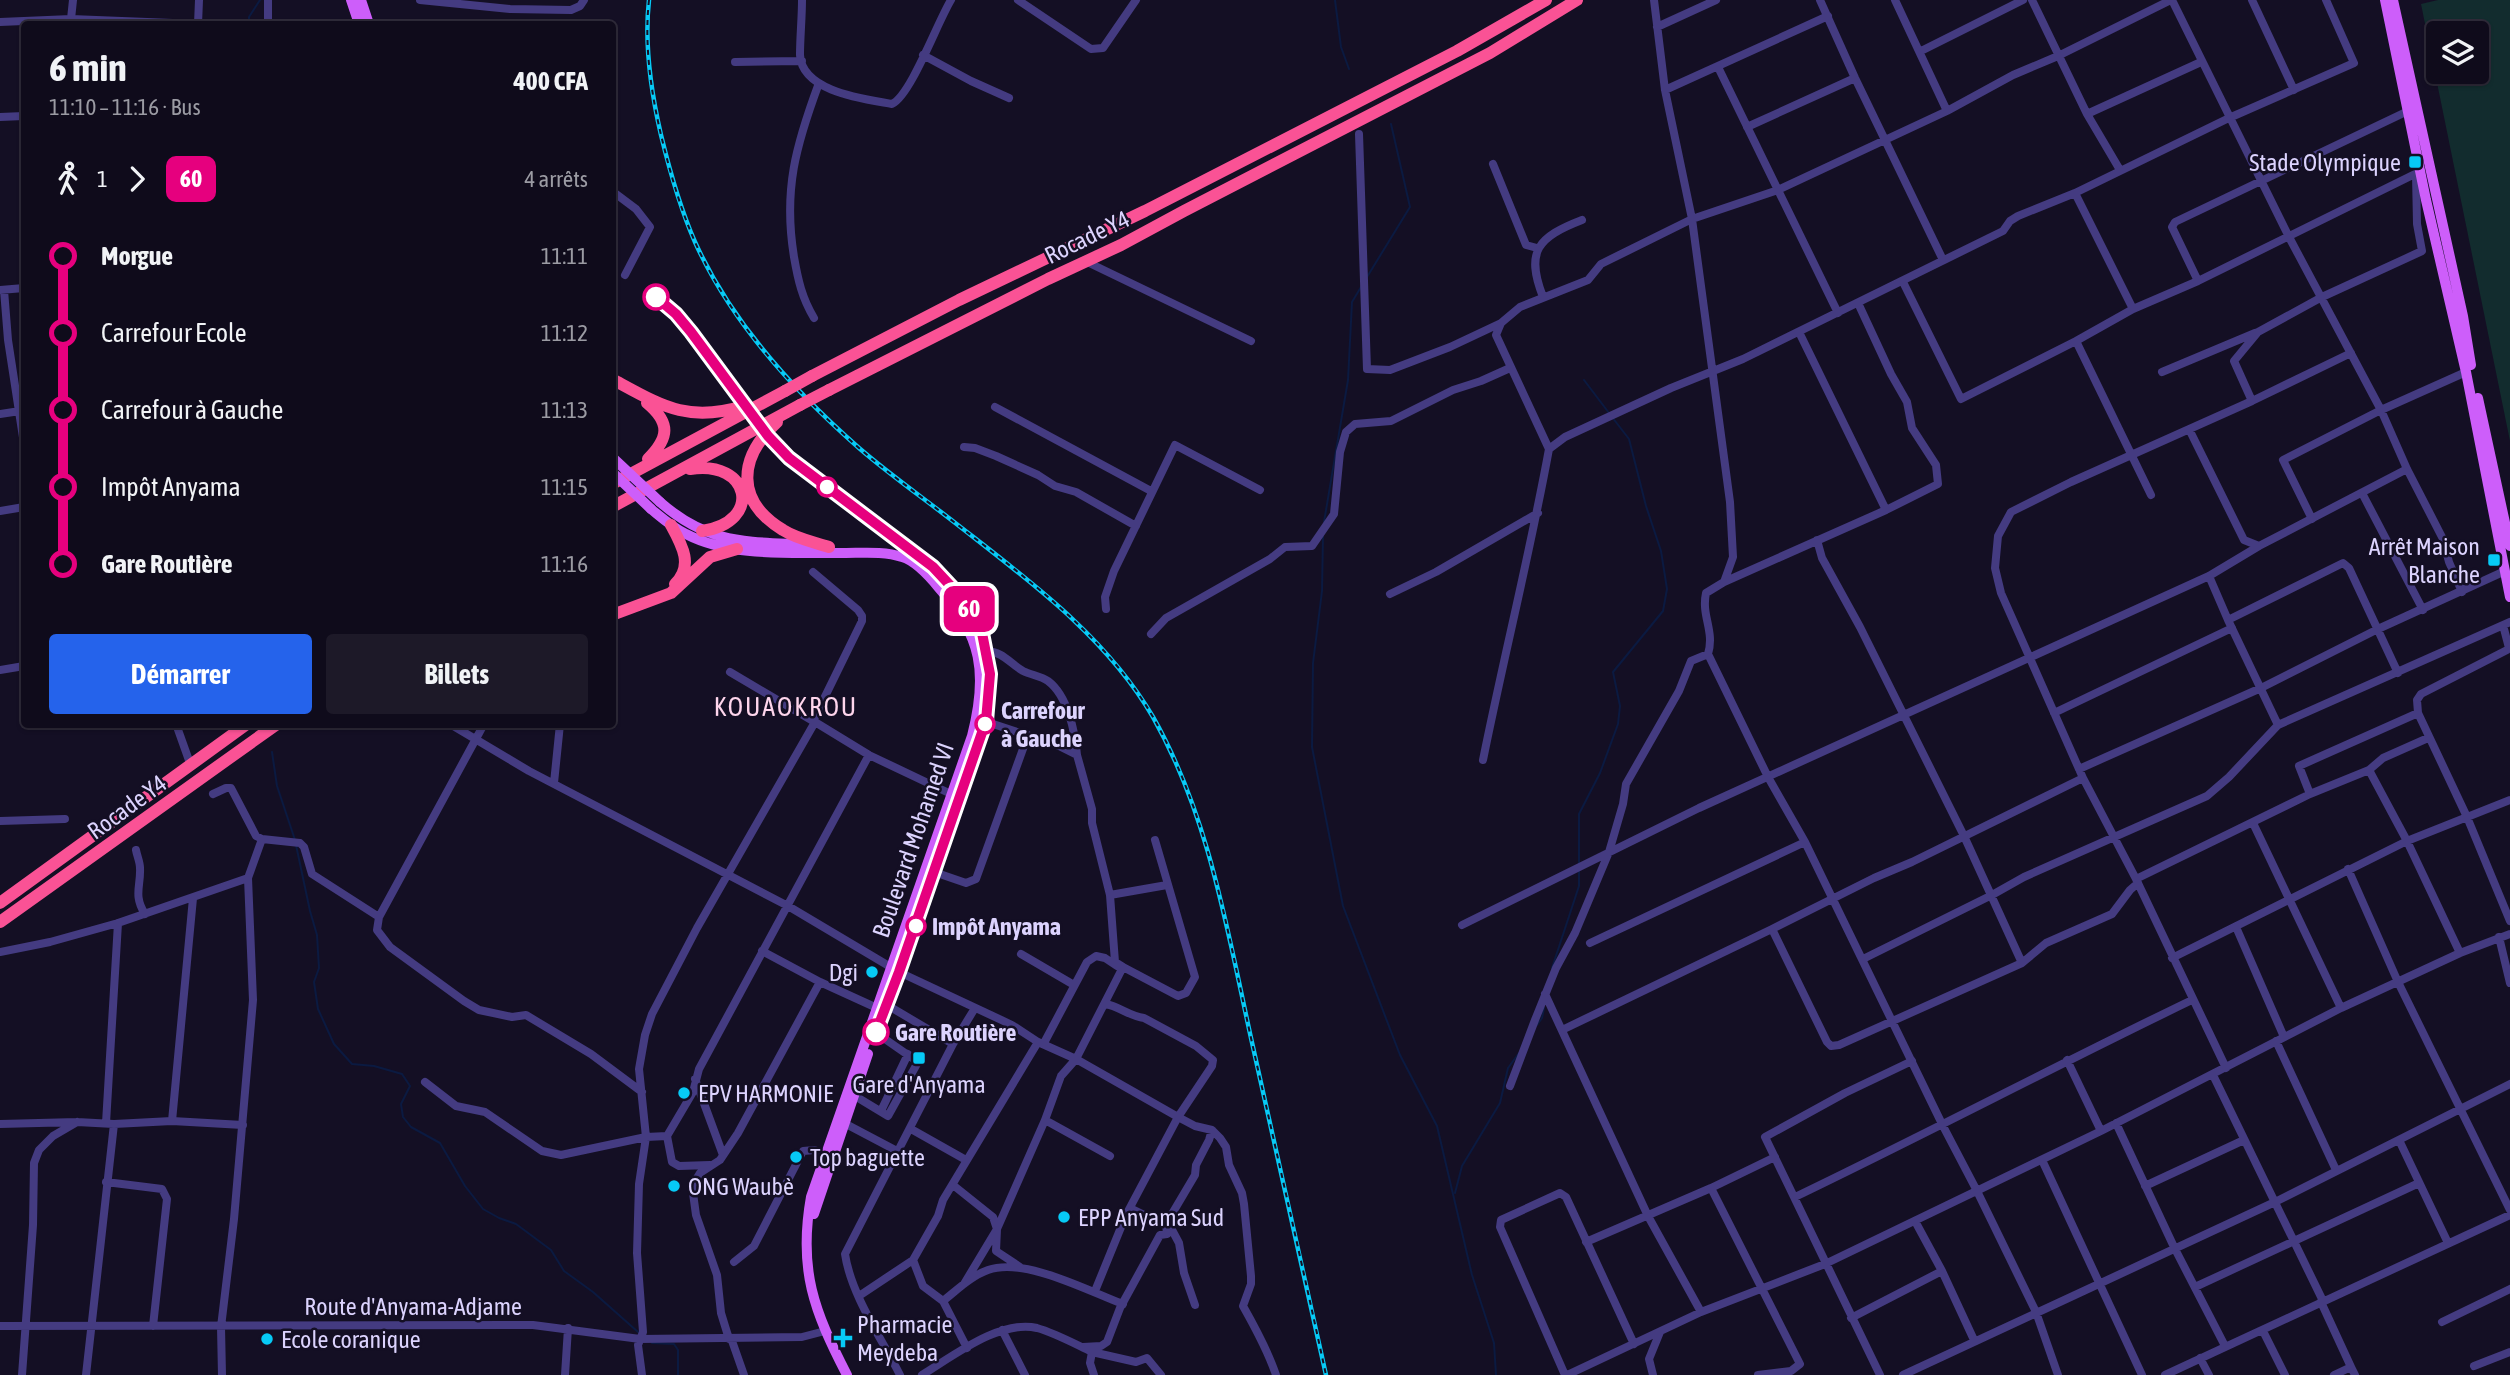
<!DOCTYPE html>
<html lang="fr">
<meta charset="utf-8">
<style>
body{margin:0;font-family:"Asap Condensed",sans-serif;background:#1d1928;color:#f1f3f6;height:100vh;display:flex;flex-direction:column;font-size:26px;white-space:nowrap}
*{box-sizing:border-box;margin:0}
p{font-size:23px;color:#9b9ba3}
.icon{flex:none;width:38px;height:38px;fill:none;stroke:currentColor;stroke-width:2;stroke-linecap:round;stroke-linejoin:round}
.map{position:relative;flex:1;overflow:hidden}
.panel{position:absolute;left:21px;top:21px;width:595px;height:707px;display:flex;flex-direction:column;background:#0f0b1b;border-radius:7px;box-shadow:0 2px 5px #0004,0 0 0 2px #2f2b3a}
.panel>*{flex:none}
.badge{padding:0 14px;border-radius:10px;font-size:24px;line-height:46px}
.tools{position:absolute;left:2426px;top:21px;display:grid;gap:14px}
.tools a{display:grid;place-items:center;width:63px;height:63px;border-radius:7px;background:#0f0b1b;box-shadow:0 2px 5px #0004,0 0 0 2px #2f2b3a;font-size:35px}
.map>.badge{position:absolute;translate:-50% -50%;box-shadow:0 0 0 4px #fff}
.legs{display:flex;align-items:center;gap:10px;height:77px;padding:0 28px;font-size:23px}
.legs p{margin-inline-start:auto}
.head{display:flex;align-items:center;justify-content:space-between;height:119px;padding:0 28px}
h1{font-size:38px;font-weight:700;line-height:52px}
.cta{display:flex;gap:14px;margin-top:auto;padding:14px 28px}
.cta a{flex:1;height:80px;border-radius:7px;background:#2563eb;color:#fff;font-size:28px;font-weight:700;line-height:80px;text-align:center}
.cta a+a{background:#1d1928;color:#f1f3f6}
ul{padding:0 28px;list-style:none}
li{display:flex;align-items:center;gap:24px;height:77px;font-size:26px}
li i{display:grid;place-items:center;width:10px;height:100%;margin:0 9px;background:currentColor}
li i::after{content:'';width:18px;height:18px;margin:-9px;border:5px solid;border-radius:50%;background:#0f0b1b}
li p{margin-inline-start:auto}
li:first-child i{background:linear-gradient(#0000 50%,currentColor 0)}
li:last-child i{background:linear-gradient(currentColor 50%,#0000 0)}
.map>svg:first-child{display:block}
</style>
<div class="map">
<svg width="2510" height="1375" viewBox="0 0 2510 1375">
<rect width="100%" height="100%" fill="#140f24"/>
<path fill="#122c2e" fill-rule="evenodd" d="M2438 0H2510V441L2421 4ZM2438 33H2476V72H2438Z"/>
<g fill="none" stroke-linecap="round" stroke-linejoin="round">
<path stroke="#0b1a41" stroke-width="2" d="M1335 0 1341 47 1349 69
M242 24 249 21V17L260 0
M1367 277 1410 207 1391 124
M1584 380 1609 413
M1324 522 1348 380 1352 302 1361 287
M1323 535 1322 591 1313 663 1312 747 1343 906 1400 1055 1437 1126 1472 1275 1494 1343 1496 1375
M272 752 277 786 295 840
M296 845 310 911 317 935 319 968 314 982 318 1009 334 1044 352 1064 374 1066 402 1074 410 1086 401 1104 403 1117 411 1127 440 1143 465 1186 483 1209 499 1218 516 1224 551 1250 564 1271 593 1292 638 1332
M1579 864V814L1600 773 1618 724 1620 706 1613 672 1663 611 1667 589 1661 551 1646 506 1629 439 1612 417
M1552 968 1579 886V869
M1537 1025 1542 1018 1544 1008
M1455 1193 1462 1166 1500 1103 1508 1068 1519 1053
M652 1343 674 1344 678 1350V1375"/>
<path stroke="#443b81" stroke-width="8" d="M73 0 71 19 198 24 199 0
M268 0V24
M420 0 510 9 571 10 580 6 584 0
M802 0C802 18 800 37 800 55 802 92 865 99 892 104 911 95 937 23 951 0
M1018 0 1091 49 1103 48 1136 0
M1654 0 1665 90 1692 219 1730 502 1733 557 1724 582 1706 593C1701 616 1715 631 1708 654L1768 777 1805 842 1943 1126 1977 1191 2036 1312 2058 1375
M1820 0 1855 78 1943 260
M1895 0 1947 111
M2032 0 2087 114 2120 170
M2172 0 2289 237 2381 410 2407 469 2443 539 2449 562 2462 592
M2252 0 2294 90
M0 22 71 19
M1657 27 1716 0
M1921 51 2023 0
M923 55 971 81 1009 98
M735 62 802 61
M1718 67 1838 313
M1665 90 1828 16
M2087 114 2201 62
M0 117 24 116
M1747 127 1855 78
M1359 134 1367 369 1390 370 1450 347 1501 323
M1493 164 1526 245 1537 248
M612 191 636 209 650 227 625 275
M2075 193 2133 309
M1085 261 1251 341
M2198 281 2172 227 2175 222 2408 111
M1903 282 1961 399 2076 341 2133 309 2198 281 2421 171
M0 290 24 288
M4 290 8 340 24 444
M1543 297C1525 251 1538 237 1582 220
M1858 303 1891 374 1907 402 1912 428 1936 465 1938 484 1886 510
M814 318C802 298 798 280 794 257 783 190 796 145 819 83
M2076 341 2151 495
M2162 372 2255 333
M2252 401 2234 361 2258 332 2322 297 2422 251 2417 224 2416 174
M995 407 1151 491
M0 414 20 411
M2189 429 2244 540 2259 546
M964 447 975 448 996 456 1038 475 1055 486 1076 492 1136 526
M1549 449 1496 335 1501 323 1520 307 1588 280 1601 264 1692 219 1778 190 1947 111 2013 75 2058 56 2171 0
M2362 493 2423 610
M0 511 24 507
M2312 519 2283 460 2381 410 2466 372
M1817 540 1822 558 1860 627 1964 836 2022 963
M2209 576 2228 620 2278 725
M1724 582 1886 510 1799 332
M1390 594 1436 572 1538 513
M1106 609 1105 597 1114 571 1175 445 1260 490
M2228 620 2343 563 2349 568 2398 673
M2503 625 2509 648 2507 650 2421 694 2417 700 2418 713 2467 817 2510 921
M1151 634 1166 618 1270 559 1285 547 1312 546 1334 514 1340 452 1346 432 1355 424 1391 421 1453 390 1481 381 1510 368
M986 651C1004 652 1009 663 1023 671 1031 675 1041 676 1048 681 1068 696 1075 732 1077 755
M0 670 24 666
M730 672 813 721
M2054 713 2232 628
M815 722 869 755 951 794
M176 724 191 766
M450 724 529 771 788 906 899 972 1012 1025 1038 1042 1076 1059 1178 1117 1195 1126 1212 1130 1220 1138 1226 1147 1229 1165 1242 1193 1244 1204 1251 1276V1284L1243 1306C1256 1329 1268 1351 1276 1375
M1483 760C1504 656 1530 553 1549 449L1565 437 1671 388 1743 359 2003 231 2010 221 2018 216 2075 193 2229 118 2354 63 2326 0
M2079 769 2261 688 2378 629 2505 571
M2369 770 2407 841 2460 953
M2083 778 1912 862 1874 878 1772 929 1827 1042 1831 1046 1839 1045 2022 963 2046 943 2112 914 2130 890 2138 883
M554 783 560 724
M213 794 226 788H231L256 836 262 839 300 843 304 847 312 874 379 917 377 930 390 947 464 1001 479 1010 512 1017 526 1015 591 1054 642 1092
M2310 794 2299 766 2418 713
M0 821 65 819
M2253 823 2341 1008
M136 850C137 856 140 862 140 868 141 886 133 895 145 914
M2348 869 2398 982 2510 1210
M934 872 966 883 976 879 1028 735
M2136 879 2310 794 2369 770 2383 758 2428 738
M1110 895 1167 885
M379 917 484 724
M1462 925 1699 808 2209 576 2259 546 2407 469
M2236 927 2284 1037
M2499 937 2510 983
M1590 943 1805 842
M762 951 820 982 877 1008
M0 952 50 942 118 923 248 878
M1021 954 1074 985
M2172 958 2407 841 2510 800
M1863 959 1992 895 2024 877 2207 796 2229 777 2278 725 2510 622
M1123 967 1178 996 1186 993 1195 977 1155 840
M1545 994 1648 1216 1701 1312
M887 1005 953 1044
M1562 1030 1772 929
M2276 1041 2336 1170
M1044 1043 1087 962 1096 956 1105 958 1117 966
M2067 1060 2101 1131
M2226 1068 2136 879 2083 778 2001 593 1995 568 1998 536 2011 512 2071 482 2252 401 2351 353
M2213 1075 2323 1301
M695 1079 723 1155
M425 1082 456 1106 485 1112 542 1151 561 1155 646 1137 667 1136 693 1092 699 1069 869 755
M1510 1086 1535 1020 1556 968 1575 933 1609 852 1623 804 1626 784 1679 691 1691 661 1708 654
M850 1093 888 1116 918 1062 872 1030
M881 1111 908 1054
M1045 1120 1110 1156
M172 1121 193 898
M106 1123 118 923
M844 1123 899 1152
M2116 1123 2174 1247 2225 1346
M0 1124 77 1122 114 1124 172 1121 243 1125
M911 1129 966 1160
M667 1136 672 1162 679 1166 710 1165
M2399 1140 2448 1243
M2042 1160 2142 1375
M106 1182 162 1189 167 1199 153 1326
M953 1185 993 1217 997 1229 996 1251 1020 1267
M2145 1186 2244 1140
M1711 1188 1800 1364 1791 1371 1758 1375
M1795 1197C1928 1133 2059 1064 2192 1000
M1130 1208 1171 1228 1179 1243 1184 1273 1195 1305
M1915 1221 1942 1271 1974 1340
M1586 1242 1711 1188 1775 1157
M913 1260 923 1286 943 1301 967 1348
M734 1262 754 1246 803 1151 815 1150 824 1156
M964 1284 997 1229 1045 1120 1061 1076 1076 1059 1123 967 1115 962 1110 895 1092 823V809L1077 755 1059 746 981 720
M2195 1287 2419 1183
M1095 1291 1126 1215 1178 1117 1212 1066 1213 1060 1196 1046 1144 1018C1129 1016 1119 1006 1105 1004
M859 1296 913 1260 938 1216 943 1200 1038 1042
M943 1301C957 1290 971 1276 988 1270 1025 1257 1088 1291 1123 1304
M2321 1302 2351 1367
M1851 1318 1942 1271
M2442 1322 2510 1289
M0 1326 533 1325 640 1339 802 1337 825 1331
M1002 1330 1025 1375
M2263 1331 2285 1375
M731 1338 744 1375
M729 1339 721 1313 717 1275 696 1215 692 1186 700 1173 720 1160 738 1133 820 982
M1083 1347 1101 1346 1107 1342 1120 1308 1160 1235 1167 1234 1166 1224 1195 1175 1196 1165 1209 1140 1212 1130
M1092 1352 1136 1362 1147 1358 1161 1375
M2200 1358 2209 1375
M2474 1366 2510 1352
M22 1375 33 1225 34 1163 39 1150 53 1136 77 1122
M86 1375 114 1124
M222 1375 221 1327 234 1219 253 1000 248 878 262 839
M565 1375 568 1328
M642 1375 638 1345 643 1332 637 1253 639 1184 646 1137 639 1069 645 1035 652 1014 697 928 815 722 813 721 862 621V616L858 610 813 572
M900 1375C882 1339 851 1295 845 1254L953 1044 975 1008
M922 1375C952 1357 1000 1319 1037 1328 1055 1333 1075 1344 1092 1352L1090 1363 1094 1375
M1565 1375 1500 1227 1501 1220 1560 1193 1566 1197 1634 1344
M1567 1375 1701 1312 1825 1264 2101 1131 2341 1008 2460 953 2510 934
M1653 1375 1649 1359 1660 1332
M1880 1375 1765 1137 1845 1093 1912 1061
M1903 1375 2275 1202 2510 1084
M2165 1375 2510 1215
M2334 1375 2351 1367 2355 1375"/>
<path stroke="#cd5efa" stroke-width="10" d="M351 0 359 24
M361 0 369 24
M2385 0 2426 200 2466 372 2510 597
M2393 0 2463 316 2471 365
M2478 398 2510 546
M660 502C711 547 751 541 813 545
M651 509C662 518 673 528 686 534 732 558 793 552 844 553 863 553 884 551 902 557 916 561 930 577 939 588 982 635 988 674 972 736L811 1197C798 1270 814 1311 847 1375
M877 1029 981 739C997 681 992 631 951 585 936 569 923 558 903 551
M814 1214 868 1054"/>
<path stroke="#fa5295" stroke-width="12" d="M812 376 959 300 1145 211 1457 51 1546 0
M612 379C662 406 687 423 744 406
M829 390 1048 279 1121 245 1184 211 1490 53 1577 0
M647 403C671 423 669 438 648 459
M777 422C738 458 735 501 783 530 797 539 814 542 829 547
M690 469C750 459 764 522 702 531
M612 484 785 391
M612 507 800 405
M671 525C682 545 694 566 675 584
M612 615 671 593 710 557 737 549
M0 903 247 724
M0 922 277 724"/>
<defs>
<path id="rail" d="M649 0C644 45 651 92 661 135 670 172 680 208 695 242 731 322 794 391 859 448 889 474 922 497 954 522 1027 579 1106 636 1153 717 1209 816 1227 929 1251 1038 1276 1151 1302 1263 1326 1375"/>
</defs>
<use href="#rail" stroke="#07caf6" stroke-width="4.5"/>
<use href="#rail" stroke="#140f24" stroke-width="2" stroke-dasharray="5" stroke-linecap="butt"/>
<path stroke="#cd5efa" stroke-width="10" d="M612 457 660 502
M612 472 651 509"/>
<path stroke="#fa5295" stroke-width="12" d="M785 391 812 376
M800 405 829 390"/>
</g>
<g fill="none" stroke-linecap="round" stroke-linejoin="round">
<defs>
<path id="line-1" d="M656 297 676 314 691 332 768 436 789 458 933 567 960 596 982 633 990 674 986 721 899 972 876 1032"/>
</defs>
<use href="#line-1" stroke="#fff" stroke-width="16"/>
<use href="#line-1" stroke="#e6007e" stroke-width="10"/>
</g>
<g fill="#07caf6" stroke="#140f24" stroke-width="2.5">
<rect x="2408" y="155" width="14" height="14" rx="3.5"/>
<rect x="2487" y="553" width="14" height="14" rx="3.5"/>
<circle cx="872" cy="972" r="7"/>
<rect x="912" y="1051" width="14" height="14" rx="3.5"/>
<circle cx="684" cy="1093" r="7"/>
<circle cx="796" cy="1157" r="7"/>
<circle cx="674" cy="1186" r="7"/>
<circle cx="1064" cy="1217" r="7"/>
<path d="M839.5 1327.5h7v7h7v7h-7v7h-7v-7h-7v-7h7z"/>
<circle cx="267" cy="1339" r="7"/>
</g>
<g fill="#fff" stroke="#e6007e" stroke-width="3.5">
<circle cx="656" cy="297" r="12"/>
<circle cx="827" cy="487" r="9"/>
<circle cx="985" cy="724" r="9"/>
<circle cx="916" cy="926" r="9"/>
<circle cx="876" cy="1032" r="12"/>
</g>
<g text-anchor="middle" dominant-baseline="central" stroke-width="5" stroke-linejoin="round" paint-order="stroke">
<g font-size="24" fill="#dcd3fe" stroke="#140f24" text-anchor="start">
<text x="2401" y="162" text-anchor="end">Stade Olympique</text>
<text x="2480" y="546" text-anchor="end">Arrêt Maison<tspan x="2480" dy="28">Blanche</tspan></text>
<text x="858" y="972" text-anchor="end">Dgi</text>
<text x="919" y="1084" text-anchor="middle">Gare d'Anyama</text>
<text x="698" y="1093">EPV HARMONIE</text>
<text x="810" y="1157">Top baguette</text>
<text x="688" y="1186">ONG Waubè</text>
<text x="1078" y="1217">EPP Anyama Sud</text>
<text x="857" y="1324">Pharmacie<tspan x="857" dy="28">Meydeba</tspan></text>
<text x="281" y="1339">Ecole coranique</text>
</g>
<g font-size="24" fill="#dcd3fe" stroke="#140f24">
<text transform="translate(1087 237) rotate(-26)">Rocade Y4</text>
<text transform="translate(127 807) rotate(-36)">Rocade Y4</text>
<text transform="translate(913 840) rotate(-71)">Boulevard Mohamed VI</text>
<text x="413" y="1306">Route d'Anyama-Adjame</text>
</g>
<g font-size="24" font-weight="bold" fill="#dcd3fe" stroke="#140f24" text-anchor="start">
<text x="1001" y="710">Carrefour<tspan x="1001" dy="28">à Gauche</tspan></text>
<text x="932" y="926">Impôt Anyama</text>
<text x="895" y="1032">Gare Routière</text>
</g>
<g font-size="26" letter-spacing="2" fill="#fed5ec" stroke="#140f24">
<text x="786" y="707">KOUAOKROU</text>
</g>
</g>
</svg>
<div class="tools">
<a><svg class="icon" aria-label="layers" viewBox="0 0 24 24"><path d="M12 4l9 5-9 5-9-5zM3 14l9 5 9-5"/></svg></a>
</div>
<b class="badge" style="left:969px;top:609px;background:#e6007e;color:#fff">60</b>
<section class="panel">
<div class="head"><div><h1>6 min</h1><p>11:10 – 11:16 · Bus</p></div><b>400 CFA</b></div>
<div class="legs"><svg class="icon" aria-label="walk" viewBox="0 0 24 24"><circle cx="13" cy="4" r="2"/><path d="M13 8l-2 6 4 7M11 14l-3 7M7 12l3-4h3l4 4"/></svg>1<svg class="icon" aria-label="forward" viewBox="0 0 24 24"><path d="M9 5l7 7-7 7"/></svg><b class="badge" style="background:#e6007e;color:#fff">60</b><p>4 arrêts</p></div>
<ul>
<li><i style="color:#e6007e"></i><b>Morgue</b><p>11:11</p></li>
<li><i style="color:#e6007e"></i><span>Carrefour Ecole</span><p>11:12</p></li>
<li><i style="color:#e6007e"></i><span>Carrefour à Gauche</span><p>11:13</p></li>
<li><i style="color:#e6007e"></i><span>Impôt Anyama</span><p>11:15</p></li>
<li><i style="color:#e6007e"></i><b>Gare Routière</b><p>11:16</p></li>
</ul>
<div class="cta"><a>Démarrer</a><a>Billets</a></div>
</section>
</div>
